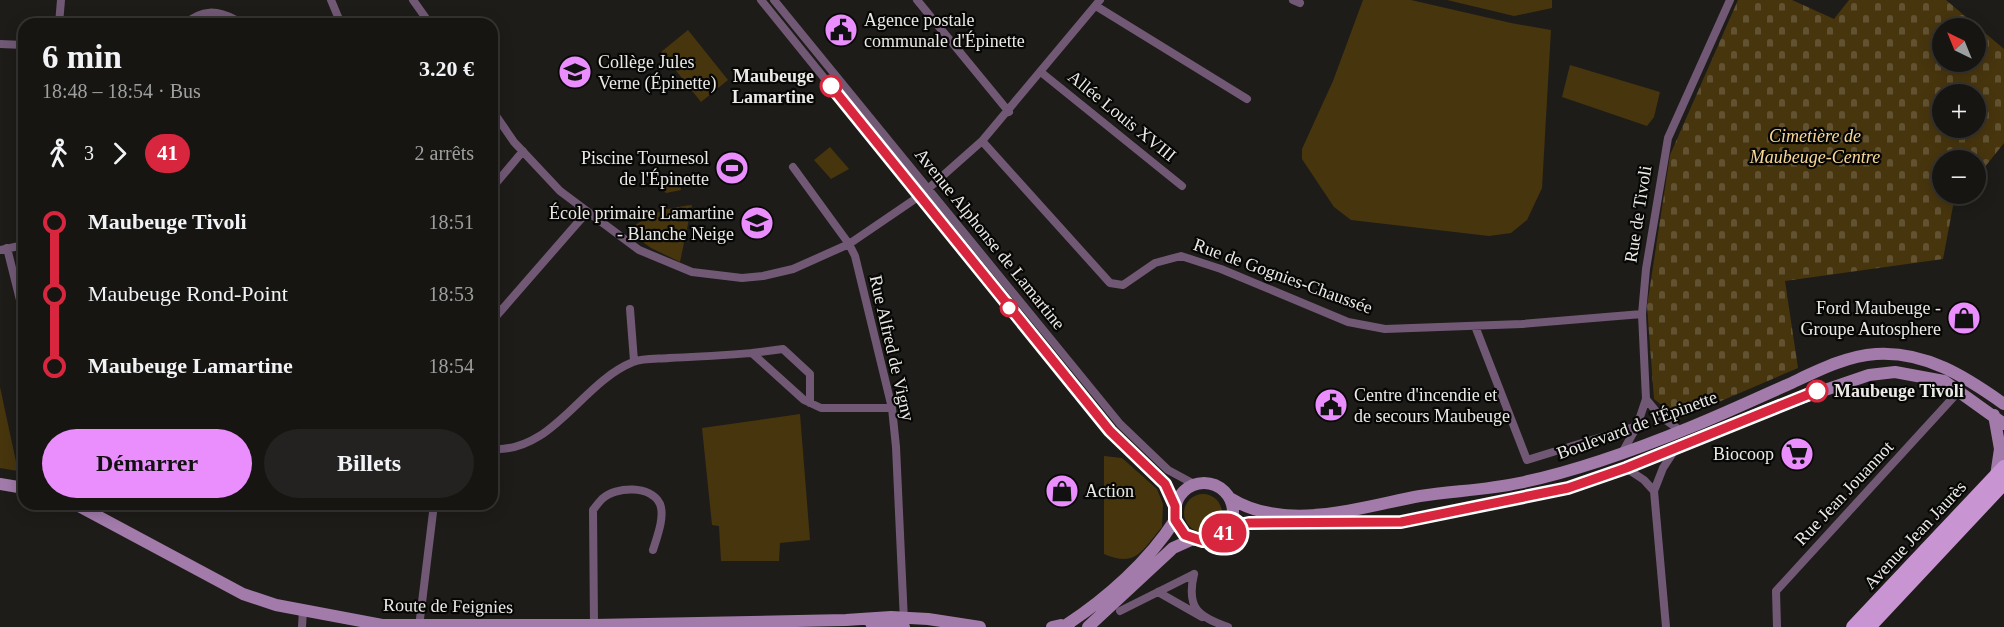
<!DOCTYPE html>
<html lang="fr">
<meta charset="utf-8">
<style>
body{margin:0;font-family:Georgia,serif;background:#232220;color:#f1f3f6;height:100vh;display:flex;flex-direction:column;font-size:22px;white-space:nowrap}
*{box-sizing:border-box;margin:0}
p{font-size:20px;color:#9e9f9f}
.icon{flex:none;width:33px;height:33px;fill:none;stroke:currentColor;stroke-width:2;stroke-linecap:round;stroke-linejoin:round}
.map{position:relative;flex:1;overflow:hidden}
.details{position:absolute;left:18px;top:18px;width:480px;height:492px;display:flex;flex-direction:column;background:#161512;border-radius:18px;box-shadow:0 3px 15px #0003,0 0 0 2px #353432}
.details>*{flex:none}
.badge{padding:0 12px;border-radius:20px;font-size:21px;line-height:39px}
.needle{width:39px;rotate:317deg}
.buttons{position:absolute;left:1932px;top:18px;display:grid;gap:12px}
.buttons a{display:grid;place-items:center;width:54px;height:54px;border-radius:50%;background:#161512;box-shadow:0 3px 15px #0003,0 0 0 2px #353432;font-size:30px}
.map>.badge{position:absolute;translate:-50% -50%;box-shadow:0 0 0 3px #fff}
.legs{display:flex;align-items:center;gap:9px;height:66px;padding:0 24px;font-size:20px}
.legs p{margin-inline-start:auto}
.headline{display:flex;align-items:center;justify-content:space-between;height:102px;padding:0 24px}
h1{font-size:33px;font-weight:800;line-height:45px}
.primary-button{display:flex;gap:12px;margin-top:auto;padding:12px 24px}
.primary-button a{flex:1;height:69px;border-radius:36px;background:#ea8dfd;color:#111;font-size:24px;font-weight:800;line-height:69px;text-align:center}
.primary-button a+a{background:#232220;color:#f1f3f6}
ul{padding:0 24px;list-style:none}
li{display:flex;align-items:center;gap:21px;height:72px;font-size:22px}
li i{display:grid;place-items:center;width:9px;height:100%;margin:0 8px;background:currentColor}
li i::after{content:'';width:15px;height:15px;margin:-8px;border:4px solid;border-radius:50%;background:#161512}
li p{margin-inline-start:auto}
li:first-child i{background:linear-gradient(#0000 50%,currentColor 0)}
li:last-child i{background:linear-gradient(currentColor 50%,#0000 0)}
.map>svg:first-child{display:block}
</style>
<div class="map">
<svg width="2004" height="627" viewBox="0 0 2004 627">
<defs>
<pattern id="cemetery-stones" width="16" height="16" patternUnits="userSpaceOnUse" patternTransform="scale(1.5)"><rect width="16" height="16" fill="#47350e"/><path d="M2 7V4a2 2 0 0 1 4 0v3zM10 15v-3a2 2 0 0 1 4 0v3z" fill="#625231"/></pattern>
</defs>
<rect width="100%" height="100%" fill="#1e1c18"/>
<path fill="#47350e" d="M1363 0H1411L1511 23 1551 30 1542 188 1527 220 1511 233 1489 236 1351 220 1334 207 1302 159V149L1333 81Z
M1447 0H1552V8L1514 16Z
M688 30 728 80 701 102 661 52Z
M1570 65 1660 92 1654 117 1647 126 1562 97Z
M830 147 849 169 831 179 814 160Z
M679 176 681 190 666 193 659 186 670 177Z
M692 205 680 262 651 248 628 231C649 213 665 208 692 205Z
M0 387 18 471 0 468Z
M800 414 810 540 780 543 779 561H721L719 526 712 525 702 428Z
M1104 456 1122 458 1157 489 1163 504 1162 527C1142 550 1137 568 1104 554Z
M1184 513a19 19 0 1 1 38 0a19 19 0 1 1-38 0Z"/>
<path fill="url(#cemetery-stones)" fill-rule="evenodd" d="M1738 0H1792L1834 19 1849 0H1946L2004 49V143L1976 178V160H1942V194H1963L1953 206 1943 259 1785 281 1798 368 1679 419 1654 399 1647 306 1670 155ZM1942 28H1976V62H1942ZM1942 94H1976V128H1942Z"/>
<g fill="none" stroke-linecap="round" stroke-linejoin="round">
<path stroke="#715976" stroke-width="8" d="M331 0 341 24
M413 0 430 24
M761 0 1110 431 1152 469 1165 484 1175 506
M774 0 1120 424 1168 470 1194 484
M917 0 1009 112
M1293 0 1300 3
M1096 6 1247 99
M59 24 61 0
M185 24C202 9 217 10 236 20L237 24
M0 44 24 45
M1042 73 1182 186
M492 110 514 142 560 191 639 250 692 272 742 278 763 276 793 269 849 244 921 195 982 141 1100 0
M982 141 1110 283 1123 285 1155 263 1181 256 1221 269 1348 322 1385 329 1522 324 1642 314
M793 167 849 244 855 256 892 408 896 447 904 621
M492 188 523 151
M7 248 24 316
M0 250 24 245
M492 305 501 310
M630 309 634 361
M492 321 587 212
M1475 326 1527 460 1637 426
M752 353 783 349 810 374V403
M1681 431 1660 416 1646 399 1642 314 1646 269 1668 138 1730 0
M492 449C553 453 581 383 633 362 643 358 658 359 669 358 697 357 724 355 752 353L804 400 821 408H892
M1622 453 1637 426 1646 399
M1626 468 1644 480 1654 491
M1194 574C1186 608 1198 617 1228 627
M1158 592 1202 617
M1120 611 1194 574
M594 625 593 510C596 506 599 502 602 499 616 486 651 485 660 504 665 517 657 537 653 550
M302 627 303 610
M419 627 434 504
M1666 627 1654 491 1663 468 1676 448
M1777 627 1776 591 1960 390"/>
<path stroke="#a27baa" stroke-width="12" d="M1994 415 2000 449 1996 476
M1175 512a29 29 0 1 1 58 0a29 29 0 1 1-58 0Z
M0 484 24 488
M1230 498C1286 533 1361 507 1420 496 1453 491 1487 490 1519 483 1578 471 1635 450 1691 427 1723 414 1755 399 1787 385 1815 372 1845 356 1876 354 1926 351 1966 377 2004 404
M75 504 243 594 276 605 382 625H594L846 620 891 617 928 619 980 627
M1229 527 1249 523 1401 522 1568 488 1626 468 1775 407 1869 375 1895 372 1944 381 2004 424
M871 623 904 627
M1066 625C1106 599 1149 561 1175 520
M1052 627 1061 625 1069 627
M1088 627 1173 548 1193 539"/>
<path stroke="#c895d2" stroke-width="14" d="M1853 627 2004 467
M1869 627 2004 483"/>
</g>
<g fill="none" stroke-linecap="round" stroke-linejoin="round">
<defs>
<path id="line-1" d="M831 86 1110 431 1165 484 1175 506V520L1185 535 1203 541 1213 540 1229 527 1249 523 1401 522 1568 488 1626 468 1817 391"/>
</defs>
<use href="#line-1" stroke="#fff" stroke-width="14"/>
<use href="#line-1" stroke="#d7263d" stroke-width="9"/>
</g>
<defs>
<symbol id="civic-disc" viewBox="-11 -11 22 22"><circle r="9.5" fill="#ea8dfd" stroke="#070706"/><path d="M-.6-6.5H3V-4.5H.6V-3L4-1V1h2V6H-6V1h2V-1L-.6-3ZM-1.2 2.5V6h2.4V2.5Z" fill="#111"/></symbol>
<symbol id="school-disc" viewBox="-11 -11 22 22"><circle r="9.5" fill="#ea8dfd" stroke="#070706"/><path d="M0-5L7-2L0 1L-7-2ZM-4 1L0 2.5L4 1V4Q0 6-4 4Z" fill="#111"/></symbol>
<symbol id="stadium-disc" viewBox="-11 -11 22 22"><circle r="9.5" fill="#ea8dfd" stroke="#070706"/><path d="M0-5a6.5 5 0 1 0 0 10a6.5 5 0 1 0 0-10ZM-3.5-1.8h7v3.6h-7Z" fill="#111"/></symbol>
<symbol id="shop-disc" viewBox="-11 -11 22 22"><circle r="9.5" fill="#ea8dfd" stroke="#070706"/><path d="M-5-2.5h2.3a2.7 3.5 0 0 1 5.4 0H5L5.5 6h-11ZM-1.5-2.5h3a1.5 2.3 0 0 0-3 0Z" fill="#111"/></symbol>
<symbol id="supermarket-disc" viewBox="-11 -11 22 22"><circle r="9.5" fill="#ea8dfd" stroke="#070706"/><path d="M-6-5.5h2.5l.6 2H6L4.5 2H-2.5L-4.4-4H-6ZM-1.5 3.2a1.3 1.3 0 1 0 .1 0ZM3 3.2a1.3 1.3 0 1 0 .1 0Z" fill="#111"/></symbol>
</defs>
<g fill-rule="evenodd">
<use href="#civic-disc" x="822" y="11" width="38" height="38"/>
<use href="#school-disc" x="556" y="53" width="38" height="38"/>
<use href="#stadium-disc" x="713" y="149" width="38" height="38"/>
<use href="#school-disc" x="738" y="204" width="38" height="38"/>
<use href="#shop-disc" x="1945" y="299" width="38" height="38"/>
<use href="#civic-disc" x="1312" y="386" width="38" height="38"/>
<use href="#supermarket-disc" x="1778" y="435" width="38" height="38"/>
<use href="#shop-disc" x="1043" y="472" width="38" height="38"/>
</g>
<g fill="#fff" stroke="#d7263d" stroke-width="3">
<circle cx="831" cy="86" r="10"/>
<circle cx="1009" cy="308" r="8"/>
<circle cx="1817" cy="391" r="10"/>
</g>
<g text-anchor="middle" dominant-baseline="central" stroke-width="4.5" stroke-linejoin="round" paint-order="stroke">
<g font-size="18" fill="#ebeae7" stroke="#070706" text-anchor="start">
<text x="864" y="20">Agence postale<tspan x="864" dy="21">communale d'Épinette</tspan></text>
<text x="598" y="62">Collège Jules<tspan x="598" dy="21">Verne (Épinette)</tspan></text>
<text x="709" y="158" text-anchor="end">Piscine Tournesol<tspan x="709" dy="21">de l'Épinette</tspan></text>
<text x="734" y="213" text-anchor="end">École primaire Lamartine<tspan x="734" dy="21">- Blanche Neige</tspan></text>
<text x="1941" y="308" text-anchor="end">Ford Maubeuge -<tspan x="1941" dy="21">Groupe Autosphere</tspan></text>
<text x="1354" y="395">Centre d'incendie et<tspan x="1354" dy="21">de secours Maubeuge</tspan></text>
<text x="1774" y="454" text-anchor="end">Biocoop</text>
<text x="1085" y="491">Action</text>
</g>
<g font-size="18" font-weight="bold" fill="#ebeae7" stroke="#070706" text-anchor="end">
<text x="814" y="76">Maubeuge<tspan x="814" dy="21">Lamartine</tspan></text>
<text x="1834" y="391" text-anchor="start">Maubeuge Tivoli</text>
</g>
<g font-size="18" fill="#ebeae7" stroke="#070706">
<text transform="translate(1122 116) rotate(39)">Allée Louis XVIII</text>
<text transform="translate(1638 214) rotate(-81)">Rue de Tivoli</text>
<text transform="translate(990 239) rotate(51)">Avenue Alphonse de Lamartine</text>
<text transform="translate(1283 276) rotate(20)">Rue de Gognies-Chaussée</text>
<text transform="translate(892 348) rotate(77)">Rue Alfred de Vigny</text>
<text transform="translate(1637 425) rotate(-20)">Boulevard de l'Épinette</text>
<text transform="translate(1844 493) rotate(-47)">Rue Jean Jouannot</text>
<text transform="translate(1915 535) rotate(-47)">Avenue Jean Jaurès</text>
<text transform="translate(448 606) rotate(1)">Route de Feignies</text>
</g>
<g font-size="18" font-style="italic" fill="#fad897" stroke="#070706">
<text x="1815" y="136">Cimetière de<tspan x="1815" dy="21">Maubeuge-Centre</tspan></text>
</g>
</g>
</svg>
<div class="buttons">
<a><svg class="needle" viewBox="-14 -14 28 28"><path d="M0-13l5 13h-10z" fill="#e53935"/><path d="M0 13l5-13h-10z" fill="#9e9f9f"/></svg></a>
<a>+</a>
<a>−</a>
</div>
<b class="badge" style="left:1224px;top:533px;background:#d7263d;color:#fff">41</b>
<section class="details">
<div class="headline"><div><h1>6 min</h1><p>18:48 – 18:54 · Bus</p></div><b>3.20 €</b></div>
<div class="legs"><svg class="icon" aria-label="walk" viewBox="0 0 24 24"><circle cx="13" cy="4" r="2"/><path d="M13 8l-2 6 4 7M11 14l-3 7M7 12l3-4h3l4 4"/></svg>3<svg class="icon" aria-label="forward" viewBox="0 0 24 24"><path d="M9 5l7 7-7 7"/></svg><b class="badge" style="background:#d7263d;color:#fff">41</b><p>2 arrêts</p></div>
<ul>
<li><i style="color:#d7263d"></i><b>Maubeuge Tivoli</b><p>18:51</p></li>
<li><i style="color:#d7263d"></i><span>Maubeuge Rond-Point</span><p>18:53</p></li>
<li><i style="color:#d7263d"></i><b>Maubeuge Lamartine</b><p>18:54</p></li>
</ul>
<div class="primary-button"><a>Démarrer</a><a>Billets</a></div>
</section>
</div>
